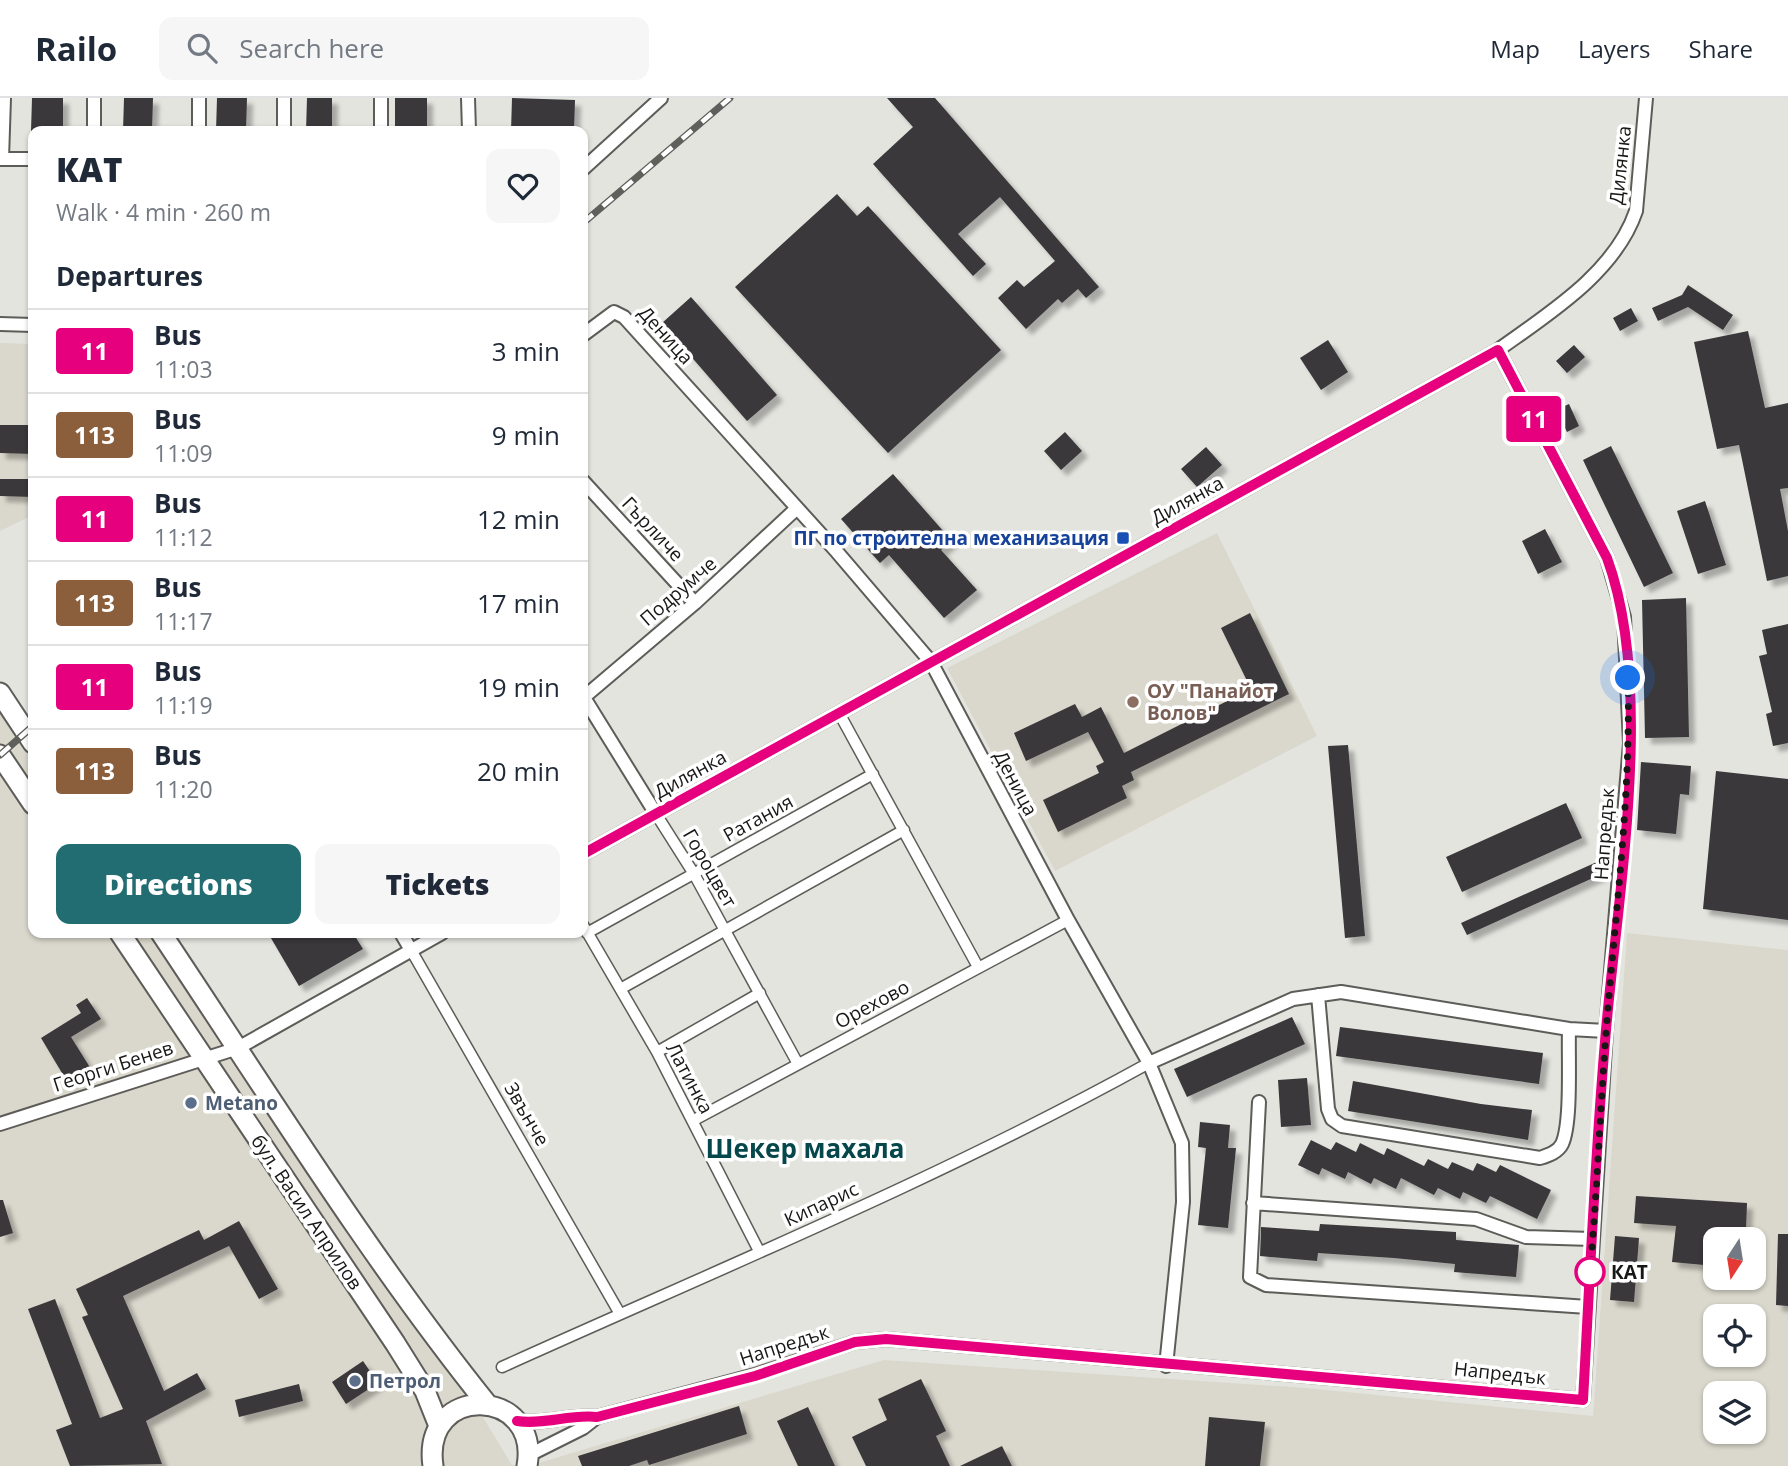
<!DOCTYPE html>
<meta charset="utf-8">
<style>
body{margin:0;font-family:"Open Sans",sans-serif;background:#f6f6f7;color:#1f2937;height:100vh;display:flex;flex-direction:column;font-size:26px;white-space:nowrap}
*{box-sizing:border-box;margin:0}
p{font-size:23px;color:#747a83}
.icon{flex:none;width:38px;height:38px;fill:none;stroke:currentColor;stroke-width:2;stroke-linecap:round;stroke-linejoin:round}
.map{position:relative;flex:1;overflow:hidden}
.sheet{position:absolute;left:28px;top:28px;width:560px;height:812px;display:flex;flex-direction:column;background:#fff;border-radius:14px;box-shadow:0 2px 5px #0004}
.sheet>*{flex:none}
.badge{padding:0 14px;border-radius:5px;font-size:24px;line-height:46px}
.needle{width:46px;rotate:192deg}
.fabs{position:absolute;left:1703px;top:1129px;display:grid;gap:14px}
.fabs a{display:grid;place-items:center;width:63px;height:63px;border-radius:14px;background:#fff;box-shadow:0 2px 5px #0004;font-size:35px}
.you{position:absolute;width:35px;height:35px;margin:-18px;border:5px solid #fff;border-radius:50%;background:#1a73e8;box-shadow:0 0 0 10px #1a73e833}
.map>.badge{position:absolute;translate:-50% -50%;box-shadow:0 0 0 4px #fff}
h2{padding:0 28px;font-size:26px;line-height:63px}
.round{display:grid;place-items:center;flex:none;width:74px;height:74px;border-radius:14px;background:#f6f6f7}
.summary{display:flex;align-items:center;justify-content:space-between;height:119px;padding:0 28px}
h1{font-size:33px;font-weight:800;line-height:52px}
.button{display:flex;gap:14px;margin-top:auto;padding:14px 28px}
.button a{flex:1;height:80px;border-radius:14px;background:#226d72;color:#fff;font-size:28px;font-weight:800;line-height:80px;text-align:center}
.button a+a{background:#f6f6f7;color:#1f2937}
ul{padding:0;list-style:none}
li{display:flex;align-items:center;gap:21px;height:84px;padding:0 28px;border-top:2px solid #e0e1e3}
li div{flex:1}
li b{display:block;font-size:26px}
li em{font-style:normal}
li .badge{min-width:77px;font-weight:700;text-align:center}
header{display:flex;align-items:center;gap:42px;box-sizing:border-box;height:98px;padding:0 35px;background:#fff;border-bottom:2px solid #e0e1e3}
header strong{font-size:33px}
nav{display:flex;gap:38px;margin-inline-start:auto;font-size:24px}
.search{width:490px;height:63px;background:#f6f6f7;display:flex;align-items:center;gap:18px;box-sizing:border-box;padding:0 24px;border-radius:14px;color:#747a83;font-size:26px}
.map>svg:first-child{display:block}
</style>
<header>
<strong>Railo</strong>
<div class="search"><svg class="icon" aria-label="search" viewBox="0 0 24 24"><circle cx="10" cy="10" r="6"/><path d="M15 15l6 6"/></svg>Search here</div>
<nav><a>Map</a><a>Layers</a><a>Share</a></nav>
</header>
<div class="map">
<svg width="1788" height="1368" viewBox="0 0 1788 1368">
<defs>
<filter id="shadow"><feDropShadow dx="6" dy="6" stdDeviation="2" flood-color="#0004"/></filter>
</defs>
<rect width="100%" height="100%" fill="#e4e4df"/>
<path fill="#dad8cc" fill-rule="evenodd" d="M0 245 33 246V417L0 433Z
M1217 435 1317 638 1055 773 947 570Z
M0 583 33 633V835H169L383 1155 512 1367 535 1366 884 1262 1306 1290 1593 1318 1627 835 1788 852V1368H0ZM1715 1141H1754V1180H1715ZM1715 1218H1754V1256H1715ZM1715 1295H1754V1334H1715Z"/>
<path fill="#3a383b" filter="url(#shadow)" d="M32 0H63V33H31Z
M124 0H153L152 33H123Z
M217 0H247L246 33H216Z
M307 0H332V33H306Z
M395 0H427V33H395Z
M512 0 575 2 574 33H511Z
M887 0H935L1099 189 1086 200 1078 191 1062 205 1058 201 1026 231 998 200 1017 182 1024 189 1055 163 1000 99 958 136 986 166 973 178 873 66 913 29Z
M837 96 857 118 868 108 1001 252 888 355 735 189Z
M1688 187 1733 217 1723 232 1688 209 1658 223 1652 210 1682 197Z
M691 199 777 297 747 323 662 225Z
M1631 210 1638 223 1620 233 1613 220Z
M1748 233 1765 310 1788 305V390L1780 391 1788 433V478L1767 483 1739 347 1717 351 1694 244Z
M1328 242 1348 274 1321 292 1300 260Z
M1574 247 1585 259 1567 275 1556 263Z
M1569 306 1579 328 1567 334 1556 312Z
M0 327H33V356L0 355Z
M1065 334 1082 353 1061 372 1044 353Z
M1611 348 1673 475 1644 489 1583 362Z
M1206 349 1222 367 1197 389 1181 371Z
M893 376 952 443 941 452 977 492 944 520 889 457 880 465 841 421Z
M0 381H33V399L0 398Z
M1705 403 1726 467 1698 476 1677 413Z
M1545 431 1562 464 1538 476 1522 443Z
M1686 500 1689 639 1645 640 1642 502Z
M1250 515 1289 596 1131 674 1134 682 1122 688 1127 700 1058 734 1043 702 1099 675 1096 668 1104 664 1088 634 1026 663 1014 635 1075 606 1082 619 1101 609 1124 655 1251 591 1221 530Z
M1788 526V645L1773 648 1766 616 1772 614 1759 558 1767 556 1762 532Z
M1348 647 1365 838 1345 840 1328 648Z
M1641 664 1691 668 1689 697 1680 696 1676 736 1637 732Z
M1716 673 1788 681V822L1703 811Z
M1566 705 1582 740 1462 794 1446 759Z
M1599 763 1604 775 1467 837 1461 825Z
M268 835H353L363 851 299 888Z
M87 900 101 921 71 939 91 971 68 985 41 940 81 915 76 907Z
M1292 919 1305 946 1187 999 1174 971Z
M1340 929 1543 955 1539 986 1336 958Z
M1307 980 1311 1027 1281 1029 1278 982Z
M1353 983 1481 1006 1532 1012 1528 1042 1348 1013Z
M1200 1024 1230 1027 1228 1050H1236L1228 1130 1198 1127 1206 1050 1198 1049Z
M1311 1042 1331 1052 1336 1044 1356 1054 1360 1045 1384 1057 1387 1050 1424 1068 1428 1061 1448 1071 1452 1064 1473 1073 1477 1065 1496 1074 1500 1067 1551 1092 1537 1121 1490 1098 1486 1105 1463 1094 1460 1101 1438 1090 1434 1097 1401 1080 1396 1091 1374 1080 1371 1086 1348 1074 1345 1081 1322 1070 1319 1077 1298 1067Z
M1636 1098 1747 1105 1746 1132 1715 1130V1168L1672 1164 1676 1128 1634 1125Z
M0 1102H3L13 1135 0 1139Z
M239 1123 278 1191 259 1201 229 1148 123 1198 164 1293 197 1275 206 1291 146 1323 162 1366 70 1368 56 1332 72 1326 28 1211 55 1201 100 1320 123 1311 82 1219 88 1217 76 1191 199 1132 204 1142Z
M1320 1126 1456 1134V1142L1519 1147 1516 1179 1454 1174 1455 1166 1394 1160 1318 1155 1317 1163 1260 1158 1261 1129 1319 1133Z
M1778 1136H1788V1208L1776 1207Z
M1615 1138 1639 1140 1634 1204 1610 1202Z
M363 1263 378 1285 346 1306 332 1284Z
M921 1281 946 1333 936 1338 950 1368H866L852 1339 887 1322 878 1301Z
M299 1286 303 1303 239 1319 235 1302Z
M739 1308 747 1336 649 1367 647 1362 629 1368H582L578 1358Z
M808 1309 835 1368H798L777 1323Z
M1209 1319 1265 1324 1260 1368H1205Z
M1002 1348 1012 1368H960Z"/>
<g fill="none" stroke-linecap="round" stroke-linejoin="round">
<defs>
<path id="pedestrian" d="M839 615 978 869
M656 716 694 776 798 966
M583 827 657 954 759 1153
M587 835 873 676
M411 852 620 1216
M622 890 904 732
M657 954 760 895
M694 1022 1068 822
M502 1269C719 1171 941 1080 1149 965"/>
<path id="minor" d="M199 0V33
M284 0V33
M381 0V33
M468 0 469 33
M94 33V0
M0 61H33
M2 61 4 0
M583 71 661 0
M0 226 33 227
M583 237 614 214 624 219 837 454 931 564 1068 822 1149 965 1182 1045 1183 1104 1166 1268
M583 383 695 505
M583 598 656 716
M583 600 695 505 796 411
M583 756 1498 252C1548 216 1615 175 1636 113L1646 0
M401 835 411 852
M1318 897 1328 1011 1332 1021 1342 1028 1540 1060C1549 1057 1558 1054 1562 1046 1572 1025 1568 956 1569 931
M1149 965 1293 901 1341 894 1569 931 1606 933
M1259 1004 1250 1179 1266 1187 1588 1209
M0 1026 238 950 442 835
M1253 1105 1476 1121 1526 1139 1592 1141
M517 1323C545 1327 569 1316 597 1319L755 1277 855 1244 886 1241 1583 1302 1606 933 1630 645 1624 519 1607 460 1498 252
M529 1357 583 1330 597 1319"/>
<path id="primary" d="M0 595 33 645
M0 657 33 706
M120 835 395 1245 425 1293 439 1328
M161 835C266 992 369 1159 487 1306
M433 1368C421 1284 541 1289 527 1368"/>
</defs>
<use href="#pedestrian" stroke="#5d5c58" stroke-width="13"/>
<use href="#minor" stroke="#5d5c58" stroke-width="16"/>
<use href="#primary" stroke="#5d5c58" stroke-width="23"/>
<use href="#pedestrian" stroke="#fff" stroke-width="10"/>
<use href="#minor" stroke="#fff" stroke-width="12"/>
<use href="#primary" stroke="#fff" stroke-width="19"/>
<defs>
<path id="rail" d="M583 125 730 0
M0 657 33 628"/>
</defs>
<use href="#rail" stroke="#5f5f5c" stroke-width="7"/>
<use href="#rail" stroke="#fff" stroke-width="4.5" stroke-dasharray="13" stroke-linecap="butt"/>
</g>
<g fill="none" stroke-linecap="round" stroke-linejoin="round">
<defs>
<path id="line" d="M517 1323C545 1327 569 1316 597 1319L755 1278 855 1244 886 1241 1583 1302C1590 1179 1595 1055 1606 932 1618 793 1655 590 1607 460L1498 252 583 756"/>
</defs>
<use href="#line" stroke="#fff" stroke-width="16"/>
<use href="#line" stroke="#e6007e" stroke-width="10"/>
<path stroke="#181716" stroke-width="7" stroke-dasharray="0 12.6" d="M1590 1174C1597 1095 1600 1015 1606 935 1615 816 1631 700 1628 580"/>
</g>
<rect fill="#1a4fb4" stroke="#fff" stroke-width="2.5" x="1116" y="433" width="14" height="14" rx="3.5"/>
<circle fill="#8d6e63" stroke="#fff" stroke-width="2.5" cx="1133" cy="604" r="7"/>
<g fill="#5c6f8a" stroke="#fff" stroke-width="2.5">
<circle cx="191" cy="1005" r="7"/>
<circle cx="355" cy="1283" r="7"/>
</g>
<circle fill="#fff" stroke="#e6007e" stroke-width="3.5" cx="1590" cy="1174" r="14"/>
<g text-anchor="middle" dominant-baseline="central" stroke-width="7" stroke-linejoin="round" paint-order="stroke">
<g font-size="19" fill="#181716" stroke="#fff">
<text transform="translate(1620 67) rotate(-84)">Дилянка</text>
<text transform="translate(666 237) rotate(48)">Деница</text>
<text transform="translate(1187 402) rotate(-29)">Дилянка</text>
<text transform="translate(653 431) rotate(47)">Гърличе</text>
<text transform="translate(678 493) rotate(-41)">Подрумче</text>
<text transform="translate(690 676) rotate(-29)">Дилянка</text>
<text transform="translate(1016 685) rotate(62)">Деница</text>
<text transform="translate(758 720) rotate(-29)">Ратания</text>
<text transform="translate(1604 736) rotate(-86)">Напредък</text>
<text transform="translate(710 770) rotate(60)">Гороцвет</text>
<text transform="translate(872 906) rotate(-28)">Орехово</text>
<text transform="translate(113 968) rotate(-18)">Георги Бенев</text>
<text transform="translate(690 980) rotate(62)">Латинка</text>
<text transform="translate(527 1016) rotate(60)">Звънче</text>
<text transform="translate(821 1106) rotate(-25)">Кипарис</text>
<text transform="translate(307 1114) rotate(56)">бул. Васил Априлов</text>
<text transform="translate(784 1247) rotate(-18)">Напредък</text>
<text transform="translate(1500 1275) rotate(6)">Напредък</text>
</g>
<g font-size="19" font-weight="bold" fill="#164399" stroke="#fff" text-anchor="end">
<text x="1109" y="440">ПГ по строителна механизация</text>
</g>
<g font-size="19" font-weight="bold" fill="#785e54" stroke="#fff" text-anchor="start">
<text x="1147" y="593">ОУ "Панайот<tspan x="1147" dy="22">Волов"</tspan></text>
</g>
<g font-size="19" font-weight="bold" fill="#4e5e75" stroke="#fff" text-anchor="start">
<text x="205" y="1005">Metano</text>
<text x="369" y="1283">Петрол</text>
</g>
<g font-size="19" font-weight="bold" fill="#181716" stroke="#fff" text-anchor="start">
<text x="1611" y="1174">КАТ</text>
</g>
<g font-size="26" font-weight="bold" fill="#05474b" stroke="#fff">
<text x="805" y="1050">Шекер махала</text>
</g>
</g>
</svg>
<div class="fabs">
<a><svg class="needle" viewBox="-14 -14 28 28"><path d="M0-13l5 13h-10z" fill="#e53935"/><path d="M0 13l5-13h-10z" fill="#747a83"/></svg></a>
<a><svg class="icon" aria-label="locate" viewBox="0 0 24 24"><circle cx="12" cy="12" r="6"/><path d="M12 2v4M12 18v4M2 12h4M18 12h4"/></svg></a>
<a><svg class="icon" aria-label="layers" viewBox="0 0 24 24"><path d="M12 4l9 5-9 5-9-5zM3 14l9 5 9-5"/></svg></a>
</div>
<div class="you" style="left:1628px;top:580px"></div>
<b class="badge" style="left:1534px;top:321px;background:#e6007e;color:#fff">11</b>
<section class="sheet">
<div class="summary"><div><h1>КАТ</h1><p>Walk · 4 min · 260 m</p></div><a class="round"><svg class="icon" aria-label="heart" viewBox="0 0 24 24"><path d="M12 20l-8-8c-3-5 5-10 8-4 3-6 11-1 8 4z"/></svg></a></div>
<h2>Departures</h2>
<ul>
<li><span class="badge" style="background:#e6007e;color:#fff">11</span><div><b>Bus</b><p>11:03</p></div><em>3 min</em></li>
<li><span class="badge" style="background:#8b5e3c;color:#fff">113</span><div><b>Bus</b><p>11:09</p></div><em>9 min</em></li>
<li><span class="badge" style="background:#e6007e;color:#fff">11</span><div><b>Bus</b><p>11:12</p></div><em>12 min</em></li>
<li><span class="badge" style="background:#8b5e3c;color:#fff">113</span><div><b>Bus</b><p>11:17</p></div><em>17 min</em></li>
<li><span class="badge" style="background:#e6007e;color:#fff">11</span><div><b>Bus</b><p>11:19</p></div><em>19 min</em></li>
<li><span class="badge" style="background:#8b5e3c;color:#fff">113</span><div><b>Bus</b><p>11:20</p></div><em>20 min</em></li>
</ul>
<div class="button"><a>Directions</a><a>Tickets</a></div>
</section>
</div>
